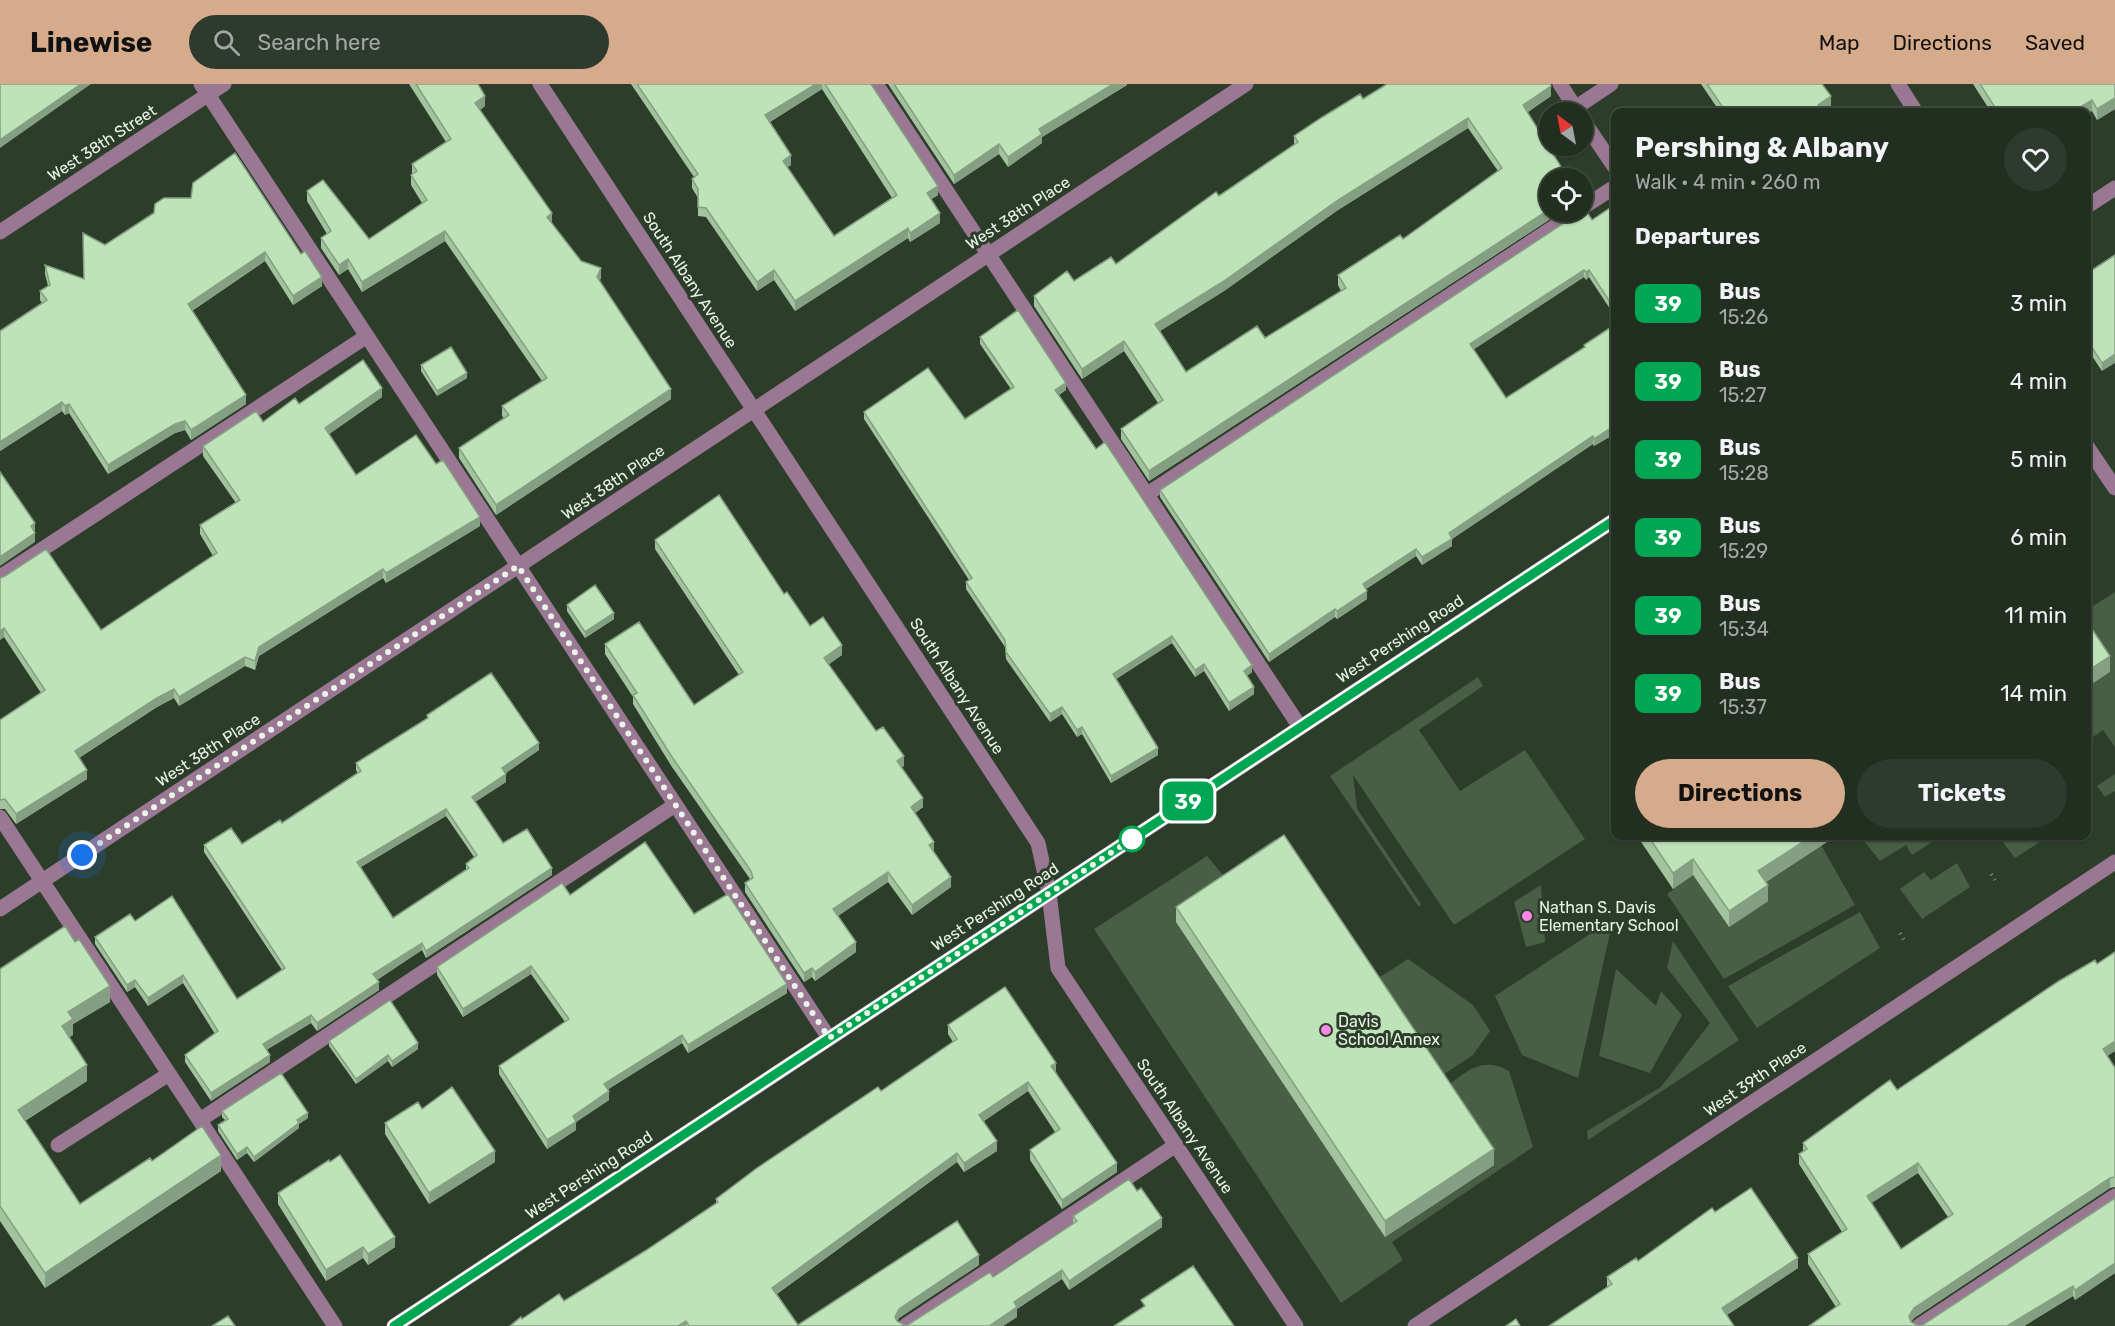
<!DOCTYPE html>
<meta charset="utf-8">
<style>
body{margin:0;font-family:Rubik,sans-serif;background:#2d3a2d;color:#f1f3f6;height:100vh;display:flex;flex-direction:column;font-size:22px;white-space:nowrap}
*{box-sizing:border-box;margin:0}
p{font-size:20px;color:#a2a8a5}
.icon{flex:none;width:33px;height:33px;fill:none;stroke:currentColor;stroke-width:2;stroke-linecap:round;stroke-linejoin:round}
.map{position:relative;flex:1;overflow:hidden}
.side{position:absolute;left:1611px;top:24px;width:480px;height:732px;display:flex;flex-direction:column;background:#212e20;border-radius:12px;box-shadow:0 2px 4px #0004,0 0 0 2px #3e4a3e}
.side>*{flex:none}
.badge{padding:0 12px;border-radius:9px;font-size:21px;line-height:39px}
.needle{width:39px;rotate:328deg}
.fabs{position:absolute;left:1539px;top:18px;display:grid;gap:12px}
.fabs a{display:grid;place-items:center;width:54px;height:54px;border-radius:50%;background:#212e20;box-shadow:0 2px 4px #0004,0 0 0 2px #3e4a3e;font-size:30px}
.you{position:absolute;width:30px;height:30px;margin:-15px;border:4px solid #fff;border-radius:50%;background:#1a73e8;box-shadow:0 0 0 9px #1a73e833}
.map>.badge{position:absolute;translate:-50% -50%;box-shadow:0 0 0 3px #fff}
h2{padding:0 24px;font-size:22px;line-height:54px}
.round{display:grid;place-items:center;flex:none;width:63px;height:63px;border-radius:32px;background:#2d3a2d}
.head{display:flex;align-items:center;justify-content:space-between;height:102px;padding:0 24px}
h1{font-size:28px;font-weight:700;line-height:45px}
.cta{display:flex;gap:12px;margin-top:auto;padding:12px 24px}
.cta a{flex:1;height:69px;border-radius:36px;background:#d6ab8b;color:#111;font-size:24px;font-weight:700;line-height:69px;text-align:center}
.cta a+a{background:#2d3a2d;color:#f1f3f6}
ul{padding:0;list-style:none}
li{display:flex;align-items:center;gap:18px;height:78px;padding:0 24px}
li div{flex:1}
li b{display:block;font-size:22px}
li em{font-style:normal}
li .badge{min-width:66px;font-weight:700;text-align:center}
header{display:flex;align-items:center;gap:36px;box-sizing:border-box;height:84px;padding:0 30px;background:#d6ab8b;color:#111}
header strong{font-size:28px}
nav{display:flex;gap:33px;margin-inline-start:auto;font-size:21px}
.search{width:420px;height:54px;background:#2d3a2d;display:flex;align-items:center;gap:15px;box-sizing:border-box;padding:0 21px;border-radius:33px;color:#a2a8a5;font-size:22px}
.map>svg:first-child{display:block}
</style>
<header>
<strong>Linewise</strong>
<div class="search"><svg class="icon" aria-label="search" viewBox="0 0 24 24"><circle cx="10" cy="10" r="6"/><path d="M15 15l6 6"/></svg>Search here</div>
<nav><a>Map</a><a>Directions</a><a>Saved</a></nav>
</header>
<div class="map">
<svg width="2115" height="1242" viewBox="0 0 2115 1242">
<rect width="100%" height="100%" fill="#2c3d2a"/>
<path fill="#485f45" d="M2115 508V663L2103 646 2087 657 2086 604 2110 588 2087 552V526Z
M1478 593 1483 602 1419 646 1460 707 1525 666 1585 755 1454 841 1353 691 1357 725 1421 820 1419 823 1330 692Z
M2115 690V707L2105 713 2097 702Z
M1860 752H1941L1912 771 1906 761 1880 777Z
M1998 752H2049L2015 774Z
M1275 755 1284 766 1385 1153 1493 1081 1443 1005C1466 989 1480 971 1509 987L1533 1063 1392 1158 1403 1176 1341 1219 1094 845 1207 772 1223 791Z
M1821 761 1855 821 1724 895 1667 810 1693 791 1728 842 1758 803Z
M1957 779 1970 803 1922 835 1900 805 1924 788 1931 796Z
M1541 801 1545 858 1526 863 1514 818Z
M1860 828 1880 864 1757 944 1728 902Z
M1613 835 1578 994 1522 971 1495 912Z
M1673 857 1739 956 1588 1056 1587 1047 1661 1003 1710 939 1667 884Z
M1408 875 1473 921 1490 947 1473 971 1437 995 1372 898Z
M1616 885 1656 922 1661 907 1682 931 1650 989 1599 972Z"/>
<g fill="none" stroke-linecap="round" stroke-linejoin="round">
<path stroke="#717f6f" stroke-width="4" stroke-dasharray="1.5 4.5" stroke-linecap="butt" d="M2086 731 2088 734
M1991 790 1995 796
M1900 849 1904 856"/>
<path stroke="#9a7792" stroke-width="15" d="M201 0 829 954
M540 0 1038 759 1049 809 1058 884 1296 1242
M876 0 1300 643
M1560 0 1578 28
M1898 0 1916 28
M1575 24 1611 0
M1582 35 1616 85
M2086 123 2115 104
M1582 124 1616 102
M0 148 224 0
M2086 361 2115 404
M1146 411 1577 128
M0 493 367 252
M0 733 335 1242
M0 825 1246 0
M200 1036 675 721
M58 1061 169 990
M394 1242 1616 435
M905 1242 1176 1061
M1415 1242 2115 778
M1919 1242 2115 1112"/>
</g>
<path fill="#a3c39f" fill-rule="evenodd" d="M409 0H478L485 22 480 26 552 139V140L581 177 601 194 599 197 671 315 496 431 459 374V364L504 334 502 332V322L542 297 445 157 362 208 348 185 339 191 321 164V154L327 150 307 117V107L369 155 422 119 411 101V91L412 90V80L446 58Z
M631 0H871L938 111 931 115 940 139 910 158 908 154 795 227 774 196 757 207 706 133 698 132V114L692 104V95L694 93ZM822 5 892 114 834 152 787 83 791 81 770 38Z
M888 0H1127V1L1042 53V59L1008 83 999 70 954 100Z
M1701 0H1822L1831 22 1823 27 1824 28H1720Z
M1973 0H2115V25L2097 36 2092 27 2086 30V28H1991Z
M1551 12 1528 28 1550 128H1561L1149 397 1121 355V345L1158 319 1124 267 1082 295 1034 222V212L1116 180 1294 61V52L1363 15ZM1468 44 1498 87 1403 155 1338 191V201L1341 207 1265 254 1186 288 1160 247 1224 207 1338 126Z
M191 114 322 202 293 221 265 177 192 227 246 320 191 356 185 346 175 349 108 390 69 329 65 331 62 327 0 367V247L42 219 40 216V207L48 202 45 190V181L84 195 105 161Z
M1616 120V234L1589 193 1586 196 1584 193 1473 265 1506 314 1584 264V261L1616 240V349L1594 362 1593 360 1452 455V462L1422 481 1416 472 1366 505 1367 515 1337 535 1335 533 1269 578 1160 413V406L1592 136Z
M2115 171 2102 287 2086 263V190Z
M980 253 1066 306 1059 311 1252 588 1247 592 1254 610 1229 627 1204 587 1195 593 1172 559 1116 595 1158 671 1111 699 1082 650 1077 653 1062 630 1050 638 1006 575 1005 563 966 505V498L969 496 864 335V328L965 335 1011 305 980 260Z
M421 281 467 294 437 312 421 287Z
M382 313 329 350 356 391 436 380 480 442 386 499 383 494 259 572 255 586 245 582 179 622 174 614 157 623 79 674 87 695 16 740 5 725H0V636L41 609 4 553 0 556V494L101 546 213 472 200 450V441L236 419 203 372V362L263 338 299 320Z
M655 456 784 510 810 542 842 571 828 580 876 647 904 682 901 683 923 723 915 729 951 803 912 831 888 798 838 832 856 868 815 897 812 893 804 898 745 808V799L750 795 672 683 633 620V613L605 570V560L694 621 739 591 655 465Z
M567 521 614 535 585 554 567 527Z
M427 631 539 666 505 689 506 698 475 718 503 759 552 791 426 874 422 866 377 896 379 906 317 947 311 939 266 966 270 978 211 1017 185 978V971L215 950 183 899 148 922 135 903 127 908 95 860V853L135 837 237 915 282 886 204 768V761L242 760 282 739 358 690 356 686V679L427 635ZM446 732 474 773 466 780V786L393 834 361 783Z
M1637 752H1836L1766 798 1768 817 1729 843 1693 791 1673 805Z
M570 811 694 830 787 909 688 969 682 959 608 1005 609 1016 576 1038V1046L547 1065 499 990V982L565 938 531 890 463 933 437 891V883Z
M1176 823 1494 1081 1385 1153 1176 838Z
M2115 868V967L2107 972 2115 984V1103L2110 1104 1914 1234 1911 1238 1919 1242 1924 1240 2115 1114V1189L2075 1216 2073 1212 2024 1242H1809L1836 1223 1808 1180V1170L1842 1148 1799 1080V1070L1803 1068V1059L1897 1006ZM1918 1089 1948 1133 1901 1165 1871 1119Z
M0 885 110 918 73 940V951L69 953 87 997 25 1037 80 1120 152 1077 221 1087 45 1204 0 1137Z
M948 941 1056 988 1117 1088 1062 1125 1030 1076V1066L1055 1048 1028 1007 984 1037 997 1067 964 1088 957 1078 777 1210 798 1241 979 1181 899 1234 897 1238 906 1242H510L522 1235 564 1217 645 1167 716 1119V1115L881 1007 953 958 948 950Z
M329 957 418 965 392 983 388 977 356 1000 329 962Z
M422 1025 495 1078 429 1120 385 1050V1039Z
M222 1027 308 1034 299 1040V1044L254 1078 247 1069 237 1076 218 1047V1041L225 1036 222 1033Z
M278 1109 395 1163 368 1181 363 1174 326 1197 278 1120Z
M1715 1128 1798 1184 1727 1231 1607 1203V1193L1638 1177Z
M1073 1132 1162 1143 1069 1206 1062 1195 1017 1225V1233L1003 1242H906L993 1193 1073 1139Z"/>
<path fill="#859f82" d="M81 0H91L0 64V56Z
M816 0H822V5L765 41V31Z
M1113 0H1127V1L1042 53V59L1008 83V73L1039 45Z
M1551 2V12L1523 31V21Z
M485 12V22L475 29V19Z
M1831 12V22L1822 28 1818 21Z
M2115 14V25L2097 36V25Z
M2092 16V27L2086 30V28H2072Z
M1468 34V44L1338 126 1224 207 1155 250V240L1338 116Z
M999 60V70L954 100V91Z
M791 71V81L783 86V77Z
M938 102V111L927 118V109Z
M1550 125V128H1561L1149 397V387Z
M552 129V139L547 143V133Z
M940 129V139L910 158V149Z
M908 144V154L795 227V217Z
M445 147V157L362 208V198Z
M265 168V177L188 229V220Z
M348 175V185L339 191V181Z
M601 184V194L597 203V193Z
M774 186V196L757 207V198Z
M1584 186V193L1470 268V260Z
M1589 186V193L1586 196V188Z
M322 193V202L293 221V212Z
M1124 257V267L1082 295V285Z
M2115 270V279L2102 287V279Z
M467 289V294L437 312V307Z
M1066 299V306L1055 313V306Z
M382 304V313L325 353V344Z
M671 305V315L496 431V421Z
M246 311V320L191 356V346Z
M62 318V327L0 367V358Z
M69 320V329L65 331V322Z
M185 337V346L175 349 108 390V381L175 340Z
M1616 341V349L1594 362V355Z
M1593 352V360L1449 457V449Z
M480 433V442L386 499V489Z
M35 439V449L31 442Z
M35 449V458L0 482V473Z
M1452 455V462L1422 481V473Z
M1416 465V472L1363 507V500Z
M383 485V494L259 572 255 586V577L259 563Z
M1367 507V515L1337 535V527Z
M1335 525V533L1269 578V570Z
M614 529V535L585 554V548Z
M4 544V553L0 556V547Z
M1172 552V559L1113 597V590Z
M842 561V571L824 584V574Z
M2110 572V588L2086 604V588Z
M245 573V582L179 622V613Z
M1204 580V587L1195 593V586Z
M1252 581V588L1244 594V587Z
M1254 603V610L1229 627V619Z
M174 605V614L157 623 75 676V667L157 614Z
M1062 623V630L1050 638V630Z
M1082 643V650L1077 653V646Z
M539 659V666L502 692V684Z
M1158 664V671L1111 699V692Z
M904 672V682L897 687V677Z
M87 686V695L16 740V730Z
M506 690V698L472 720V713Z
M923 714V723L911 732V723Z
M446 725V732L357 785V778Z
M1812 752H1836L1758 803V787Z
M934 758V767L929 771V761Z
M1693 775V791L1673 805V789Z
M552 784V791L426 874V867Z
M888 788V798L833 835V825Z
M951 793V803L912 831V821Z
M1768 801V817L1729 843V827Z
M856 858V868L815 897V888Z
M422 859V866L373 898V890Z
M531 882V890L463 933V925Z
M812 884V893L804 898V889Z
M183 891V899L148 922V914Z
M135 896V903L127 908V901Z
M379 898V906L317 947V939Z
M787 900V909L688 969V961Z
M110 902V918L73 940V951L62 958V942L68 928Z
M311 931V939L263 968V960Z
M682 951V959L604 1008V1000Z
M2115 957V967L2103 975V965Z
M418 959V965L392 983V977Z
M270 971V978L211 1017V1009Z
M388 971V977L356 1000V995Z
M1056 979V988L1051 982Z
M87 981V997L18 1041V1026Z
M1028 998V1007L979 1040V1031Z
M609 1007V1016L576 1038V1046L547 1065V1056L573 1032Z
M308 1029V1034L299 1040V1044L254 1078V1073L297 1036Z
M997 1057V1067L964 1088V1079Z
M247 1063V1069L237 1076V1070Z
M1494 1065V1081L1385 1153V1137Z
M495 1067V1078L429 1120V1109Z
M957 1069V1078L772 1213V1204Z
M221 1071V1087L45 1204V1189Z
M1117 1079V1088L1062 1125V1116Z
M1918 1079V1089L1867 1122V1112Z
M2110 1094V1104L1914 1234 1909 1242V1232L1914 1224Z
M1162 1134V1143L1069 1206V1197Z
M395 1153V1163L368 1181V1170Z
M363 1163V1174L326 1197V1186Z
M979 1171V1181L899 1234 895 1242V1233L899 1225Z
M1798 1174V1184L1722 1234V1224Z
M2115 1179V1189L2075 1216V1206Z
M1062 1186V1195L1017 1225V1233L1003 1242H989L1014 1218Z
M2073 1202V1212L2024 1242H2007Z
M686 1237V1242H678Z"/>
<path fill="#bee3b9" stroke="#859f82" stroke-width="1.5" fill-rule="evenodd" d="M0 0H81L0 56Z
M416 0H478L485 12 475 19 552 129 547 133 581 177 601 184 597 193 671 305 496 421 459 364 509 331 502 322 547 294 445 147 362 198 348 175 339 181 321 154 331 147 307 107 323 96 369 155 427 116 411 91 417 87 412 80 451 55Z
M637 0H816L765 31 791 71 783 77 834 152 897 111 825 0H871L938 102 927 109 940 129 910 149 908 144 795 217 774 186 757 198 706 124 698 123V105L692 95 698 90Z
M894 0H1113L1039 45 1042 50 1008 73 999 60 954 91Z
M1387 0H1550L1551 2 1523 21 1568 94H1550V125L1149 387 1121 345 1163 316 1124 257 1082 285 1034 212 1067 187 1074 197 1111 173 1116 180 1216 108 1219 112 1298 58 1294 52 1321 34 1360 10 1363 15ZM1468 34 1502 84 1403 155 1400 151 1338 191 1346 204 1265 254 1257 242 1186 288 1155 240 1224 197 1338 116Z
M1707 0H1822L1831 12 1818 21 1824 28H1726Z
M1980 0H2115V14L2097 25 2092 16 2072 28H1998Z
M235 69 301 170 305 167 322 193 293 212 265 168 188 220 246 311 191 346 185 337 175 340 108 381 69 320 65 322 62 318 0 358V247L47 216 40 207 50 201 45 181 84 195 83 149 105 161 154 129 155 120 164 114H191L193 99Z
M1616 120V227L1589 186 1586 188 1584 186 1470 260 1506 314 1585 263 1584 261 1616 240V341L1594 355 1593 352 1449 449 1452 455 1422 473 1416 465 1363 500 1367 507 1337 527 1335 525 1269 570 1160 406 1585 125 1592 136Z
M2115 171V270L2102 279 2086 254V190Z
M1018 226 1066 299 1055 306 1096 365 1105 358 1252 581 1244 587 1254 603 1229 619 1204 580 1195 586 1172 552 1113 590 1158 664 1111 692 1082 643 1077 646 1062 623 1050 630 1006 568 1005 556 966 498 972 494 864 328 928 284 965 335 1014 303 980 253Z
M451 263 467 289 437 307 421 281Z
M363 276 382 304 325 344 356 391 416 351 436 380 443 376 480 433 386 489 383 485 259 563 255 577 245 573 179 613 174 605 157 614 75 667 87 686 16 730 5 715 0 716V636L45 606 4 544 0 547V494L5 492 46 465 101 546 217 469 200 441 240 416 203 362 256 327 263 338 295 314 299 320Z
M0 388 35 439 31 442 35 449 0 473Z
M719 411 784 510 787 508 810 542 823 533 842 561 824 574 876 647 883 643 904 672 897 677 923 714 911 723 934 758 929 761 951 793 912 821 888 788 833 825 856 858 815 888 812 884 804 889 745 799 753 794 751 787 672 673 633 611 637 609 605 560 639 538 694 621 743 588 655 456Z
M595 501 614 529 585 548 567 521Z
M2086 536 2110 572 2086 588Z
M491 589 539 659 502 684 506 690 472 713 503 759 527 745 552 784 426 867 422 859 373 890 379 898 317 939 311 931 263 960 270 971 211 1009 185 971 218 947 183 891 148 914 135 896 127 901 95 853 130 830 135 837 172 812 237 915 285 884 204 761 231 744 242 760 280 736 282 739 361 687 356 679 428 634 427 631ZM446 725 477 771 466 780 469 784 393 834 357 778Z
M1284 751 1494 1065 1385 1137 1176 823Z
M1648 752H1812L1758 787 1768 801 1729 827 1693 775 1673 789Z
M645 758 694 830 728 810 787 900 688 961 682 951 604 1000 609 1007 573 1032 576 1038 547 1056 499 982 569 935 531 882 463 925 437 883 562 799 570 811Z
M65 842 75 858 79 855 110 902 68 928 73 935 62 942 87 981 18 1026 80 1120 150 1074 152 1077 202 1042 221 1071 45 1189 0 1122V885Z
M2115 868V957L2103 965 2115 984V1093L2110 1094 1914 1224 1909 1232 1911 1238 1919 1242 1924 1240 2115 1114V1179L2075 1206 2073 1202 2007 1242H1809L1840 1220 1808 1170 1847 1145 1799 1070 1807 1065 1803 1059 1890 996 1897 1006 2059 897 2095 876 2097 880ZM1918 1079 1953 1130 1901 1165 1867 1112Z
M1005 903 1056 979 1051 982 1117 1079 1062 1116 1030 1066 1060 1045 1028 998 979 1031 997 1057 964 1079 957 1069 772 1204 798 1241 957 1137 979 1171 899 1225 895 1233 897 1237 906 1242H689L686 1237 678 1242H510L521 1233 522 1235 559 1210 564 1217 645 1167 718 1118 716 1115 757 1084 878 1003 881 1007 957 955 948 941Z
M390 916 418 959 392 977 388 971 356 995 329 957Z
M281 989 308 1029 297 1036 299 1039 254 1073 247 1063 237 1070 218 1041 228 1035 222 1027Z
M452 1003 495 1067 429 1109 385 1039 418 1018 422 1025Z
M340 1071 395 1153 368 1170 363 1163 326 1186 278 1109 329 1076 330 1078Z
M1129 1095 1137 1107 1141 1104 1162 1134 1069 1197 1062 1186 1014 1218 1017 1223 989 1242H906L990 1188 993 1193 1077 1137 1073 1132Z
M1751 1104 1798 1174 1722 1224 1734 1242H1549L1612 1200 1607 1193 1636 1174 1638 1177 1712 1124 1715 1128Z
M1193 1182 1234 1242H1114L1145 1222 1141 1216Z
M228 1232 235 1242H212Z
M1516 1235 1520 1242H1506Z"/>
<g fill="none" stroke-linecap="round" stroke-linejoin="round">
<defs>
<path id="line" d="M394 1242 1616 435"/>
</defs>
<use href="#line" stroke="#fff" stroke-width="14"/>
<use href="#line" stroke="#00a651" stroke-width="9"/>
<path stroke="#eaf4e8" stroke-width="6" stroke-dasharray="0 10.8" d="M82 771 518 482 829 954 1132 755"/>
</g>
<circle fill="#fff" stroke="#00a651" stroke-width="3" cx="1132" cy="755" r="12"/>
<g fill="#fb87e6" stroke="#2c3d2a" stroke-width="2">
<circle cx="1527" cy="832" r="6"/>
<circle cx="1326" cy="946" r="6"/>
</g>
<g text-anchor="middle" dominant-baseline="central" stroke-width="6" stroke-linejoin="round" paint-order="stroke">
<g font-size="16" fill="#eaf4e8" stroke="#2c3d2a">
<text transform="translate(102 59) rotate(-33)">West 38th Street</text>
<text transform="translate(1018 129) rotate(-33)">West 38th Place</text>
<text transform="translate(690 196) rotate(57)">South Albany Avenue</text>
<text transform="translate(613 398) rotate(-34)">West 38th Place</text>
<text transform="translate(1400 555) rotate(-33)">West Pershing Road</text>
<text transform="translate(957 602) rotate(57)">South Albany Avenue</text>
<text transform="translate(208 666) rotate(-33)">West 38th Place</text>
<text transform="translate(995 823) rotate(-33)">West Pershing Road</text>
<text transform="translate(1755 995) rotate(-34)">West 39th Place</text>
<text transform="translate(1185 1042) rotate(56)">South Albany Avenue</text>
<text transform="translate(589 1091) rotate(-33)">West Pershing Road</text>
</g>
<g font-size="16" fill="#eaf4e8" stroke="#2c3d2a" text-anchor="start">
<text x="1539" y="823">Nathan S. Davis<tspan x="1539" dy="18">Elementary School</tspan></text>
<text x="1338" y="937">Davis<tspan x="1338" dy="18">School Annex</tspan></text>
</g>
</g>
</svg>
<div class="fabs">
<a><svg class="needle" viewBox="-14 -14 28 28"><path d="M0-13l5 13h-10z" fill="#e53935"/><path d="M0 13l5-13h-10z" fill="#a2a8a5"/></svg></a>
<a><svg class="icon" aria-label="locate" viewBox="0 0 24 24"><circle cx="12" cy="12" r="6"/><path d="M12 2v4M12 18v4M2 12h4M18 12h4"/></svg></a>
</div>
<div class="you" style="left:82px;top:771px"></div>
<b class="badge" style="left:1188px;top:717px;background:#00a651;color:#fff">39</b>
<section class="side">
<div class="head"><div><h1>Pershing &amp; Albany</h1><p>Walk · 4 min · 260 m</p></div><a class="round"><svg class="icon" aria-label="heart" viewBox="0 0 24 24"><path d="M12 20l-8-8c-3-5 5-10 8-4 3-6 11-1 8 4z"/></svg></a></div>
<h2>Departures</h2>
<ul>
<li><span class="badge" style="background:#00a651;color:#fff">39</span><div><b>Bus</b><p>15:26</p></div><em>3 min</em></li>
<li><span class="badge" style="background:#00a651;color:#fff">39</span><div><b>Bus</b><p>15:27</p></div><em>4 min</em></li>
<li><span class="badge" style="background:#00a651;color:#fff">39</span><div><b>Bus</b><p>15:28</p></div><em>5 min</em></li>
<li><span class="badge" style="background:#00a651;color:#fff">39</span><div><b>Bus</b><p>15:29</p></div><em>6 min</em></li>
<li><span class="badge" style="background:#00a651;color:#fff">39</span><div><b>Bus</b><p>15:34</p></div><em>11 min</em></li>
<li><span class="badge" style="background:#00a651;color:#fff">39</span><div><b>Bus</b><p>15:37</p></div><em>14 min</em></li>
</ul>
<div class="cta"><a>Directions</a><a>Tickets</a></div>
</section>
</div>
